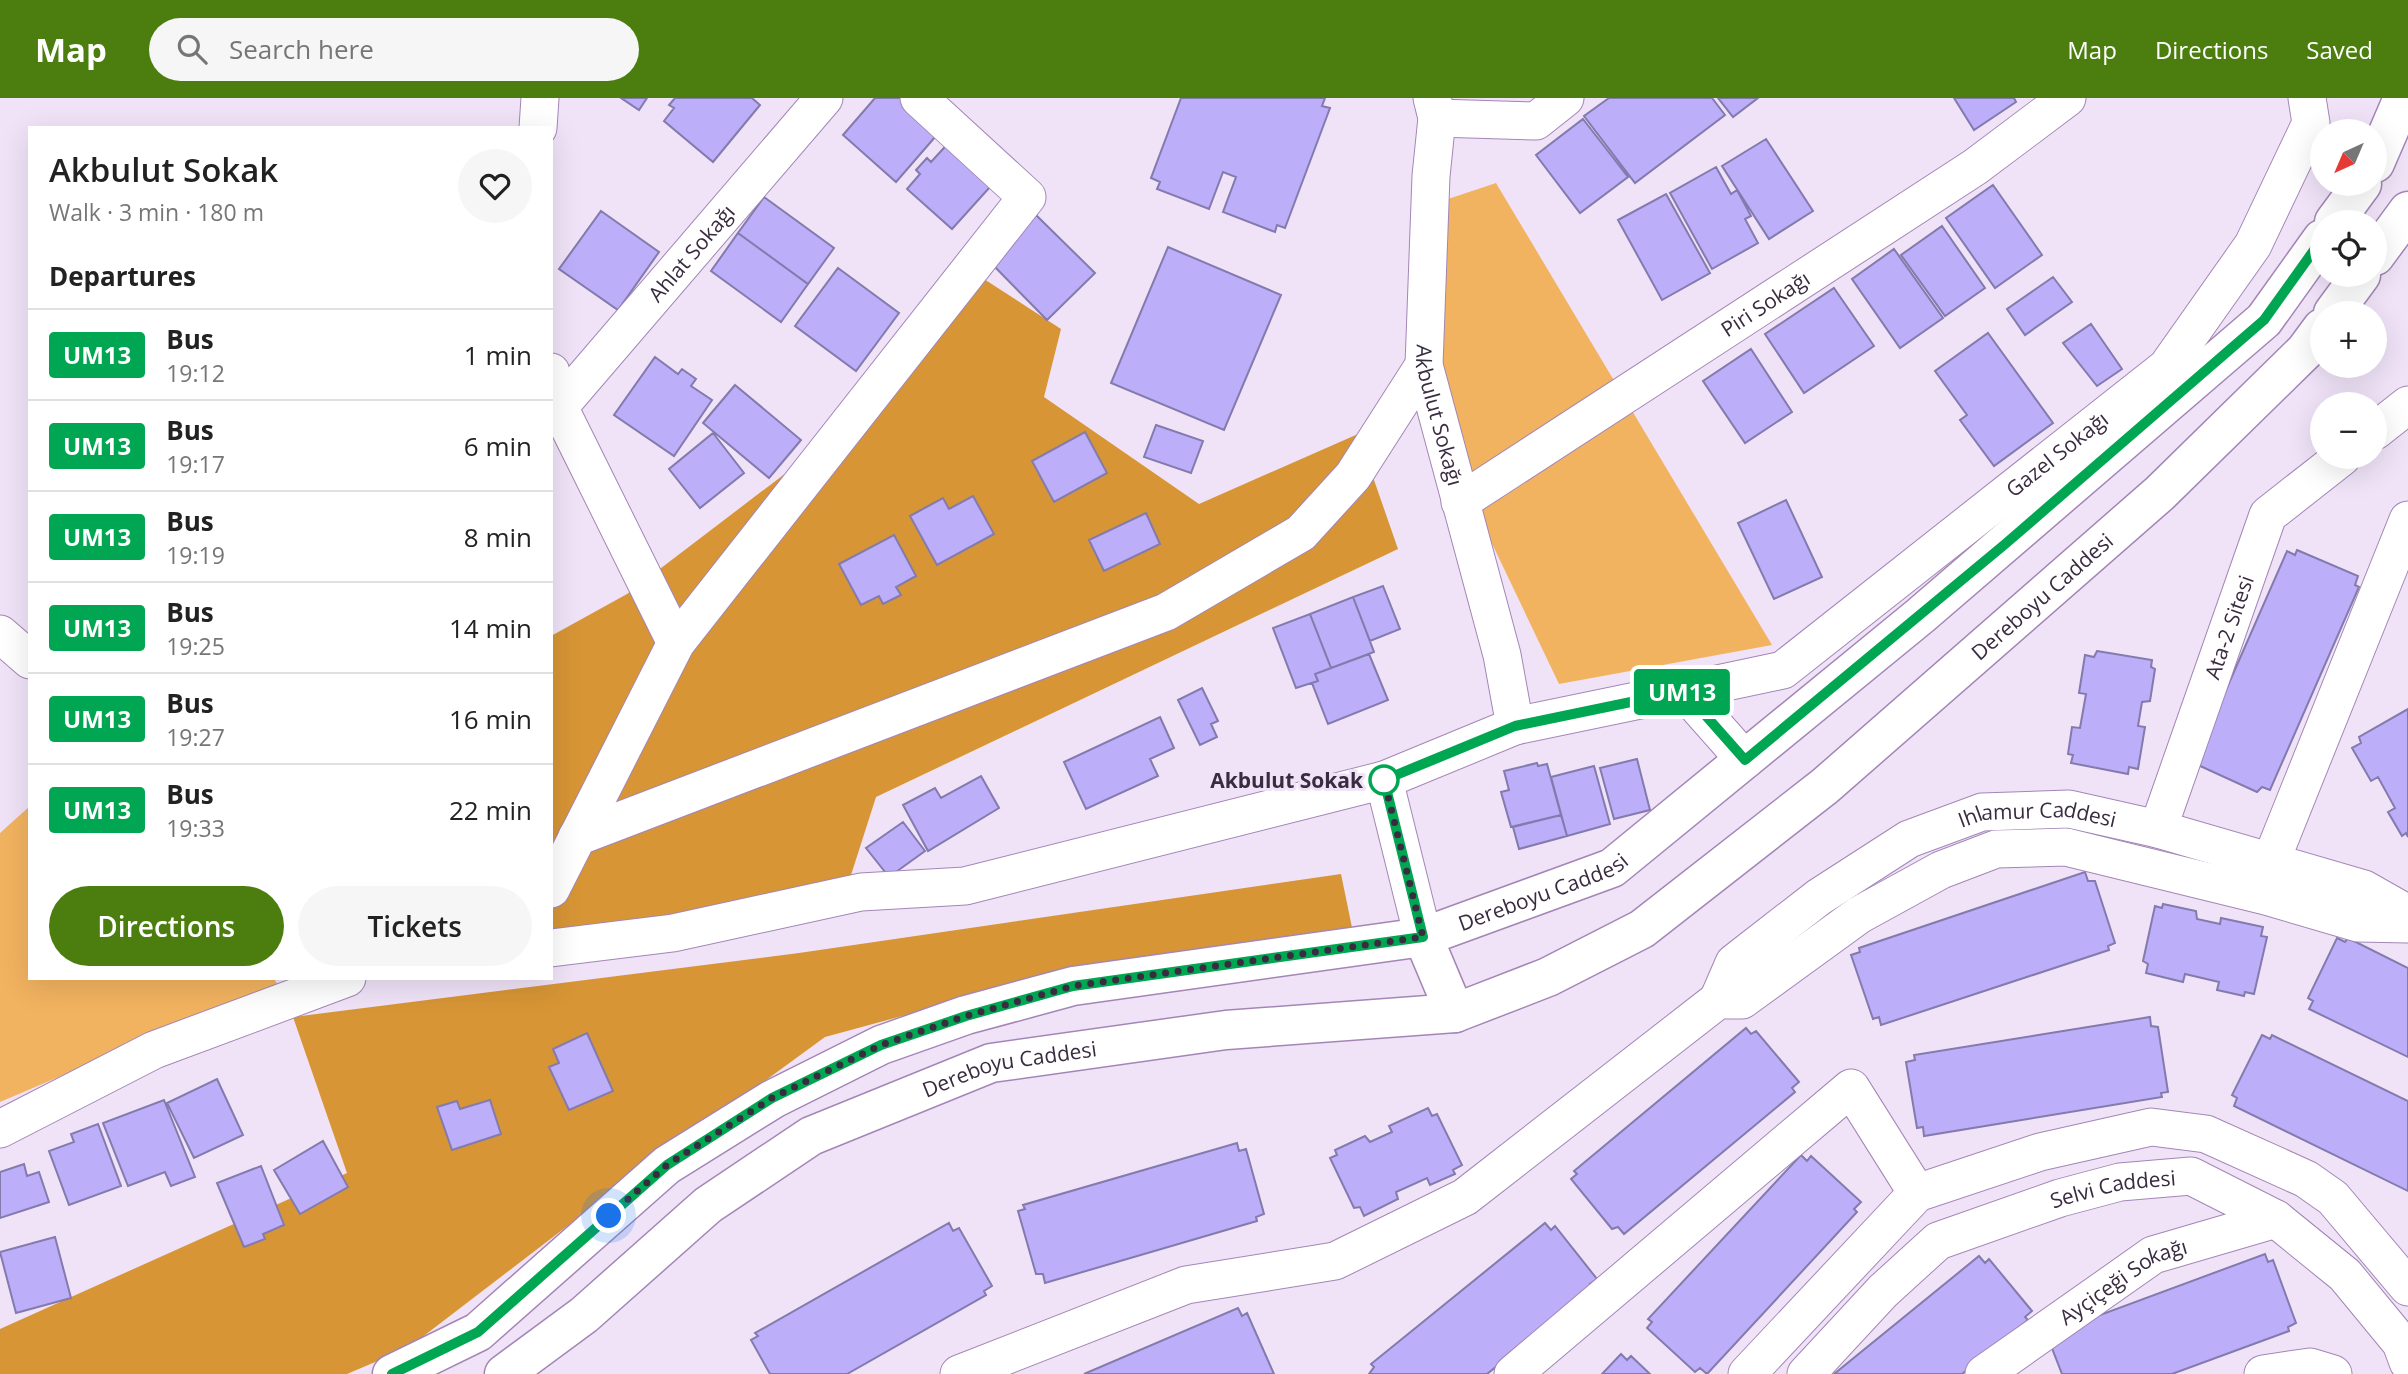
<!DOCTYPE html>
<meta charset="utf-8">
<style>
body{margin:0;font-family:"Open Sans",sans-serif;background:#f6f6f6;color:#222;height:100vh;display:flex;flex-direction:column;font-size:26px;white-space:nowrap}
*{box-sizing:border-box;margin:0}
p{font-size:23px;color:#767676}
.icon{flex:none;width:38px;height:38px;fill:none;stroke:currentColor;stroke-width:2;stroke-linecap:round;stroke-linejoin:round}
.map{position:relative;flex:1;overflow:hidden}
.details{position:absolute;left:28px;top:28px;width:525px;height:854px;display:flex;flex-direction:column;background:#fff;border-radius:0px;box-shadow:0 7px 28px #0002}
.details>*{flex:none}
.badge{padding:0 14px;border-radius:5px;font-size:24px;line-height:46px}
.needle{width:46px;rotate:224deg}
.tools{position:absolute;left:2310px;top:21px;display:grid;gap:14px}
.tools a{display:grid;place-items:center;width:77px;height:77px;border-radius:50%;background:#fff;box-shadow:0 7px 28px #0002;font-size:35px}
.you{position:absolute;width:35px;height:35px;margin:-18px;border:5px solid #fff;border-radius:50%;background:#1a73e8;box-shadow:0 0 0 10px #1a73e833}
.map>.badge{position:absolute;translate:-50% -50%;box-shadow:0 0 0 4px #fff}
h2{padding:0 21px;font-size:26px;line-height:63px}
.round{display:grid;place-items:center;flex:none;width:74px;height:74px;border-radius:37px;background:#f6f6f6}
.headline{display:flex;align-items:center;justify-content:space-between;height:119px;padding:0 21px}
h1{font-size:33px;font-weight:600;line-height:52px}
.action{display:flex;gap:14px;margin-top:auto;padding:14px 21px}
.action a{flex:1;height:80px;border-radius:42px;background:#4b7e0e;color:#fff;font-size:28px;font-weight:600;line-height:80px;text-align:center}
.action a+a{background:#f6f6f6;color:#222}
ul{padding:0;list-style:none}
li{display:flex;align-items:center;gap:21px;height:91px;padding:0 21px;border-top:2px solid #e0e0e0}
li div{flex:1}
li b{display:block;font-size:26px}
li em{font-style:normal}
li .badge{min-width:77px;font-weight:700;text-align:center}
header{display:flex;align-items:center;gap:42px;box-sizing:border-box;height:98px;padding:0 35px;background:#4b7e0e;color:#fff}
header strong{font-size:33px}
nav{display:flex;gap:38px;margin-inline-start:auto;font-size:24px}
.search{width:490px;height:63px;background:#f6f6f6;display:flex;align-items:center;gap:18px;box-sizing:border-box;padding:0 24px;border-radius:38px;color:#767676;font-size:26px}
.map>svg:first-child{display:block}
</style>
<header>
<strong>Map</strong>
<div class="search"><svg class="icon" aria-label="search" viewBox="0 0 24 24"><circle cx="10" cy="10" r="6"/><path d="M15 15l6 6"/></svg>Search here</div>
<nav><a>Map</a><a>Directions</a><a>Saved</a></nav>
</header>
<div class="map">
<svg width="2408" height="1276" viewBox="0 0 2408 1276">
<rect width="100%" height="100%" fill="#f0e3f8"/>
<path fill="#f2b360" d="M1496 85 1772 547 1559 586 1444 345 1436 105Z
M30 708V880H274L277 886 0 1004V735Z"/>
<path fill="#d79535" d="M970 172 1061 231 1044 299 1199 406 1358 336 1398 451 876 699 843 802 551 846V538L627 496 858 320Z
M1341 776 1356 849 1038 881 825 939 600 1103 408 1250 347 1276H0V1231L347 1075 293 919 799 855Z"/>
<path fill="#bcaef9" stroke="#837aad" stroke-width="2" d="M621 0H647L639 12Z
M675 0H752L760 7 713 64 664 23 674 10 669 7Z
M875 0H905L942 31 896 84 843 37Z
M1181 0H1325L1322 8 1330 10 1285 130 1277 127 1275 134 1223 114 1236 79 1223 74 1209 111 1157 91 1160 84 1151 80Z
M1609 0H1712L1725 17 1635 85 1584 18Z
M1718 0H1758L1733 19Z
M1954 0H2014L2016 4 1974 32Z
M1583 21 1628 79 1580 115 1536 57Z
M954 39 999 79 952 131 907 91 920 76 916 72 927 60 931 64Z
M1766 41 1813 113 1769 141 1722 68Z
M1716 69 1731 96 1737 92 1751 118 1745 121 1758 145 1712 171 1670 95Z
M1993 87 2042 157 1995 190 1946 120Z
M1666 96 1710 175 1662 202 1618 122Z
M764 99 834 150 808 186 738 135Z
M601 113 659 154 618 212 559 171Z
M1036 117 1095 175 1047 222 989 163Z
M1942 128 1985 190 1945 218 1901 157Z
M738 135 808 186 781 224 711 173Z
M1168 149 1281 197 1224 332 1111 285Z
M1894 151 1943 220 1900 250 1852 181Z
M838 170 899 215 856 273 795 228Z
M2053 179 2072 204 2025 237 2007 211Z
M1834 190 1874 248 1804 295 1765 236Z
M2091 226 2122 271 2097 288 2063 245Z
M1988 235 2053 325 1994 368 1960 322 1967 317 1935 273Z
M1751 251 1792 314 1745 345 1703 283Z
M655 259 678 276 682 271 696 281 691 288 712 302 674 358 614 317Z
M735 287 801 342 769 380 703 325Z
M1156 327 1203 343 1191 375 1144 359Z
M1085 334 1107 375 1054 404 1032 363Z
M713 335 744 375 700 410 669 371Z
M973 398 994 436 937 467 910 418 943 400 949 411Z
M1786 402 1822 479 1774 501 1738 425Z
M1146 415 1160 446 1104 473 1089 442Z
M894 437 916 478 896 489 901 497 883 506 879 498 861 507 839 466Z
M2297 452 2358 478 2355 487 2359 489 2270 692 2262 689 2257 694 2198 667 2197 658 2287 453 2295 457Z
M1383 488 1400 531 1370 543 1353 499Z
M1353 499 1374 554 1331 570 1310 516Z
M1310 516 1331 570 1315 576 1318 583 1296 590 1273 530Z
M2097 553 2152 562 2151 569 2155 571 2150 603 2142 604 2138 628 2145 629 2138 671 2129 669 2128 676 2071 665 2073 657 2068 656 2072 629 2080 630 2086 596 2079 595 2085 557 2094 559Z
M1369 556 1388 602 1328 626 1312 585 1318 583 1315 576Z
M1202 590 1218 623 1211 626 1217 639 1200 647 1178 602Z
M2408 611V739L2406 735 2402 738 2388 714 2395 710 2378 679 2371 683 2352 650 2361 645 2359 639Z
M1160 619 1174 650 1150 661 1158 678 1086 711 1064 664Z
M1637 661 1650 712 1614 721 1600 670Z
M1537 665 1538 668 1547 666 1561 717 1511 729 1501 694 1509 692 1504 673Z
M1594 668 1610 726 1567 738 1551 679Z
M981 678 999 710 928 753 903 707 935 690 941 700Z
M1561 717 1567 738 1519 751 1513 729Z
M903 724 925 753 889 779 866 750Z
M2085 774 2088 783H2095L2115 845 2108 848 2109 852 1881 927 1879 919 1873 921 1851 857 1860 854 1859 850Z
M2163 806 2196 813 2197 821 2220 826 2221 820 2263 829 2261 838 2267 839 2254 896 2245 894 2244 898 2217 892 2219 884 2185 876 2183 884 2146 875 2148 866 2143 863 2155 808 2162 810Z
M2337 840 2345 844 2348 840 2408 870V959L2309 911 2313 903 2308 900Z
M2150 919 2151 928 2158 929 2168 994 2161 995 2162 999 1924 1038 1923 1029 1917 1030 1906 964 1915 962 1914 957Z
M1746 930 1751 936 1756 933 1799 984 1792 990 1795 994 1624 1136 1618 1129 1612 1131 1571 1081 1577 1076 1574 1073Z
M587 935 613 993 569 1012 549 969 559 965 553 951Z
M2262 937 2270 941 2272 937 2408 1003V1093L2234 1008 2237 1000 2232 997Z
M217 981 243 1037 194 1060 167 1005Z
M164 1002 195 1079 171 1088 165 1074 128 1088 103 1025Z
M490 1002 501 1036 452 1052 437 1009 457 1003 460 1011Z
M1428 1010 1432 1018 1437 1016 1462 1067 1453 1072 1455 1076 1430 1087 1427 1080 1396 1094 1398 1101 1364 1118 1360 1109 1354 1110 1330 1060 1337 1057 1335 1052 1365 1038 1370 1044 1392 1034 1389 1028Z
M98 1026 121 1088 69 1107 49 1053 74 1044 71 1036Z
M323 1043 348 1089 300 1116 274 1072Z
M1237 1045 1239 1053 1246 1051 1264 1116 1256 1119 1257 1123 1045 1185 1043 1176H1036L1018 1113 1025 1111 1023 1107Z
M1801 1057 1807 1063 1811 1058 1861 1104 1854 1111 1857 1114 1707 1276 1700 1270 1695 1274 1647 1230 1652 1224 1648 1221Z
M24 1066 27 1078 39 1074 49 1104 0 1120V1074Z
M261 1068 284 1127 263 1136 265 1141 244 1149 217 1085Z
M949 1125 953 1133 959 1130 992 1188 984 1193 986 1197 847 1276H770L751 1242 758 1238 755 1235Z
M1545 1125 1551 1132 1555 1128 1597 1181 1590 1186 1593 1190 1487 1276H1369L1374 1269 1371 1266Z
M55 1139 71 1200 16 1215 0 1154Z
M2265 1156 2268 1164 2273 1162 2296 1225 2288 1229 2289 1233 2172 1276H2062L2048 1240 2054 1234Z
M1979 1158 1985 1165 1989 1161 2032 1213 2025 1219 2028 1222 1962 1276H1834Z
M1238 1210 1242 1218 1247 1215 1274 1276H1084Z
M1621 1256 1627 1262 1631 1258 1650 1276H1602Z"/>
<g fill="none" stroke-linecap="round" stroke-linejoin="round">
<defs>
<g id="minor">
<path id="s1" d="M1432 0 1437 20 1431 78 1424 267 1502 557 1515 628"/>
<path d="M1437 20 1536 23 1565 0"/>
<path d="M538 30 540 0"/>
<path d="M551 274 559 309 676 545"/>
<path id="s2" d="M559 309 824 0"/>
<path d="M2375 333 2408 307"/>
<path id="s3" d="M1460 404 1975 69 2067 0"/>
<path d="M0 536 30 562"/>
<path id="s4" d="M1684 593 1783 572 2167 269 2253 147 2311 25 2307 0"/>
<path d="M1384 682 1423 839"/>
<path id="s5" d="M2158 731 2268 417 2342 359"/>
<path d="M577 739 1166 514 1301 435 1353 378 1424 267"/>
<path d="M2271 763 2408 422"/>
<path d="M551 791 676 545 1027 99 919 0"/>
<path d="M551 850 673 835 861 794 965 788 1384 682 1515 628 1684 593 1745 662"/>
<path id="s6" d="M1718 902 1734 865 1819 799 1909 741 1982 714 2069 711 2158 731 2364 791 2408 816"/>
<path d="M0 1031 154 952 347 880"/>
<path d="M959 1276 1186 1187 1335 1163 1465 1099 1718 902H1742L1859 817 1941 772 1996 751 2066 749 2266 798 2358 825 2408 826"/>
<path d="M1513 1276 1851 990 1917 1095"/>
<path d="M1747 1276 1917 1095 2040 1054 2151 1029 2206 1036 2306 1081 2333 1100 2408 1189"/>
<path id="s7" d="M1806 1276 1883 1193 1938 1143 2060 1100 2120 1084 2191 1078 2276 1121 2345 1177 2401 1245 2408 1264"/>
<path id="s8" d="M1984 1276 2153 1157 2276 1121"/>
<path d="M2263 1276 2310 1269 2333 1276"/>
</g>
<g id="secondary">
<path d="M2375 65 2403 0"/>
<path d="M2334 124 2362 86"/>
<path d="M2375 158 2408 113"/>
<path d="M2333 215 2361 177"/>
<path d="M1423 839 1455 915"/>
<path id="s9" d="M392 1276 478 1234 667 1067 773 1001 881 947 966 917 1073 888 1423 839 1612 770 1920 518 2264 222 2322 141"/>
<path id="s10" d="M504 1276 584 1217 708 1107 811 1038 991 965 1226 932 1455 915 1548 879 1642 831 1825 688 2160 395 2305 253 2322 230"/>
</g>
</defs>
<use href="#minor" stroke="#a386b6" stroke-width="39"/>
<use href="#secondary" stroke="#a386b6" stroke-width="41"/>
<use href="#minor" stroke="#fff" stroke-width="37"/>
<use href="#secondary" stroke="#fff" stroke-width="38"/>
</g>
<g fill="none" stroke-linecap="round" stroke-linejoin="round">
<defs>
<path id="line" d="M392 1276 478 1234 667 1067 772 1000 881 947 966 918 1073 888 1423 839 1384 682 1515 628 1684 593 1745 662 2004 447 2264 222 2322 141"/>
</defs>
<use href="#line" stroke="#fff" stroke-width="16"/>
<use href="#line" stroke="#00a651" stroke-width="10"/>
<path stroke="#392c40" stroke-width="7" stroke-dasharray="0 12.6" d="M609 1118 667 1067 772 1000 881 947 966 918 1073 888 1423 839 1384 682"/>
</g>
<circle fill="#fff" stroke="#00a651" stroke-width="3.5" cx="1384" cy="682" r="14"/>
<g text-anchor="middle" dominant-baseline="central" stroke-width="6" stroke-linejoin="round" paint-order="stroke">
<g font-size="21" fill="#392c40" stroke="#f0e3f8">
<text stroke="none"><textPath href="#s2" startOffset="203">Ahlat Sokağı</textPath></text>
<text stroke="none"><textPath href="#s3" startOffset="364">Piri Sokağı</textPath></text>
<text stroke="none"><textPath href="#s1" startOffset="320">Akbulut Sokağı</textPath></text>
<text stroke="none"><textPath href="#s4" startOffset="450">Gazel Sokağı</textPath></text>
<text stroke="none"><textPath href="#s10" startOffset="1776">Dereboyu Caddesi</textPath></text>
<text stroke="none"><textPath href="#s5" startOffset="214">Ata-2 Sitesi</textPath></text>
<text stroke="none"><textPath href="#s6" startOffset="388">Ihlamur Caddesi</textPath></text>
<text stroke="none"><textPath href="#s9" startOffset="1276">Dereboyu Caddesi</textPath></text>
<text stroke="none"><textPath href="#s10" startOffset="600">Dereboyu Caddesi</textPath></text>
<text stroke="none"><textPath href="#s7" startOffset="371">Selvi Caddesi</textPath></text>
<text stroke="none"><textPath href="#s8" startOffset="168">Ayçiçeği Sokağı</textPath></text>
</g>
<g font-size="21" font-weight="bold" fill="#392c40" stroke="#f0e3f8" text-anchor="end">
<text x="1363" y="682">Akbulut Sokak</text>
</g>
</g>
</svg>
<div class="tools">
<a><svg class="needle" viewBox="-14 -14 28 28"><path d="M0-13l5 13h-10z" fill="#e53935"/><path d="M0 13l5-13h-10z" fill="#767676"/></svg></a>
<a><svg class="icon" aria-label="locate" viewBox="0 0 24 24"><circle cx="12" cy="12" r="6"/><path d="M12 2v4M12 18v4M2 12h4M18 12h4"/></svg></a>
<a>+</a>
<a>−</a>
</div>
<div class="you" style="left:609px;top:1118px"></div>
<b class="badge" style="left:1682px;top:594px;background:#00a651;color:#fff">UM13</b>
<section class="details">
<div class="headline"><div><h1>Akbulut Sokak</h1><p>Walk · 3 min · 180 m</p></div><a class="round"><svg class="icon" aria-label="heart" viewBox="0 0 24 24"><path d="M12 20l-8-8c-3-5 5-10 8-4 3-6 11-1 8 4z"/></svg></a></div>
<h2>Departures</h2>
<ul>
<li><span class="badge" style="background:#00a651;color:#fff">UM13</span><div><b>Bus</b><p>19:12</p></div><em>1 min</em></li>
<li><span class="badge" style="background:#00a651;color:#fff">UM13</span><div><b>Bus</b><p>19:17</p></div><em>6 min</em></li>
<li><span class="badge" style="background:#00a651;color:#fff">UM13</span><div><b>Bus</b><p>19:19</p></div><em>8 min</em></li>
<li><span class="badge" style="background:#00a651;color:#fff">UM13</span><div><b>Bus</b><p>19:25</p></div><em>14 min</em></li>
<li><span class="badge" style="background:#00a651;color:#fff">UM13</span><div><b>Bus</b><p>19:27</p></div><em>16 min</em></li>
<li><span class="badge" style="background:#00a651;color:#fff">UM13</span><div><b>Bus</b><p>19:33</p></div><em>22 min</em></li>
</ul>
<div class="action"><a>Directions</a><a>Tickets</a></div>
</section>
</div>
